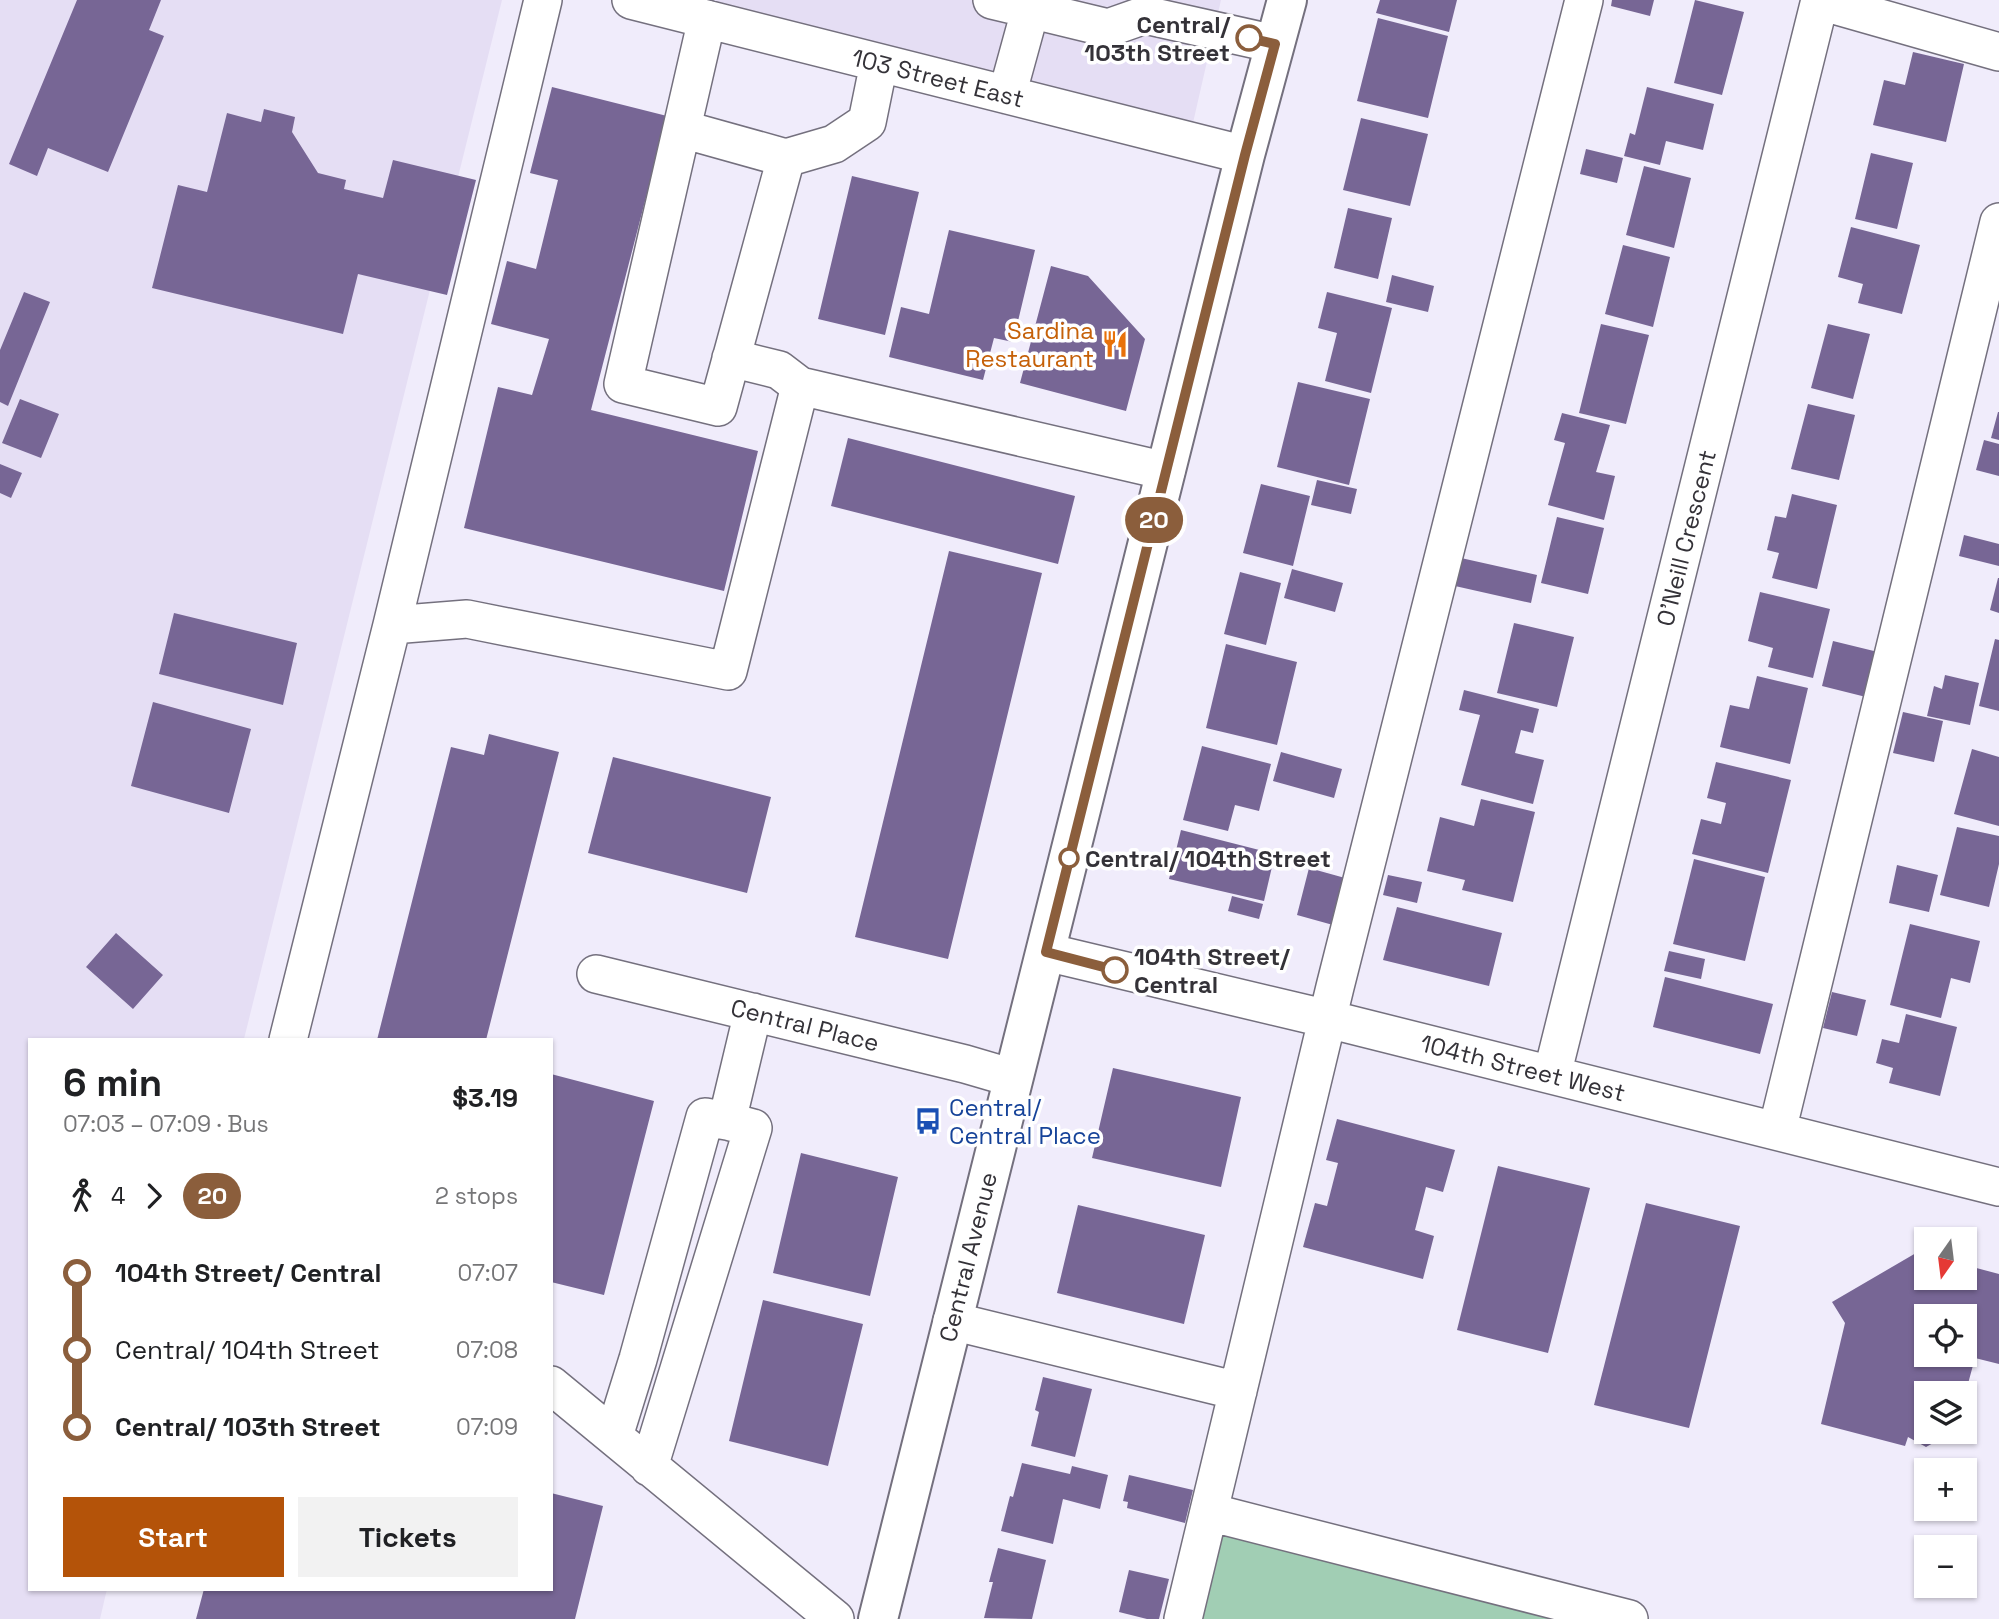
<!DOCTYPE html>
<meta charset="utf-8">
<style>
body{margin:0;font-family:"Space Grotesk",sans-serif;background:#f2f2f2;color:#202124;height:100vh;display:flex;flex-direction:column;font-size:26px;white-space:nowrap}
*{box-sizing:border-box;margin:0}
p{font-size:23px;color:#757577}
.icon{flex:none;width:38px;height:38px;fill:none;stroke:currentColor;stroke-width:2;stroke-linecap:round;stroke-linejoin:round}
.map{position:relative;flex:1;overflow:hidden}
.details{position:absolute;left:28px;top:1038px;width:525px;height:553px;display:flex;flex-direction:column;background:#fff;border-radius:0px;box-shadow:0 2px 5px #0004}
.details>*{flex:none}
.badge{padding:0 14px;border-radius:23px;font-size:24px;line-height:46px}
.needle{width:46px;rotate:194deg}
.tools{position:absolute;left:1914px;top:1227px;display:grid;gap:14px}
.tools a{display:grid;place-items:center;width:63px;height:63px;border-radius:0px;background:#fff;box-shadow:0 2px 5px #0004;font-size:35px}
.map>.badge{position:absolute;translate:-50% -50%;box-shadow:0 0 0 4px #fff}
.legs{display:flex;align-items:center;gap:10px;height:77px;padding:0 35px;font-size:23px}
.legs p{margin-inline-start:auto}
.overview{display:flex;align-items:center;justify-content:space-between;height:119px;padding:0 35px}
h1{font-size:38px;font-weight:700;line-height:52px}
.button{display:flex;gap:14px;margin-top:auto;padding:14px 35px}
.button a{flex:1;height:80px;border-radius:0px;background:#b45309;color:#fff;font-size:28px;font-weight:700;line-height:80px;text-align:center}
.button a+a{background:#f2f2f2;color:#202124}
ul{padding:0 35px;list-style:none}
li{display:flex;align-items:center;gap:24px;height:77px;font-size:26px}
li i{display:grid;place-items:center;width:10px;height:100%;margin:0 9px;background:currentColor}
li i::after{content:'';width:18px;height:18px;margin:-9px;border:5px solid;border-radius:50%;background:#fff}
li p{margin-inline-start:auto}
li:first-child i{background:linear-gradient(#0000 50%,currentColor 0)}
li:last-child i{background:linear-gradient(currentColor 50%,#0000 0)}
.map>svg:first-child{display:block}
</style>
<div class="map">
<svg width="1999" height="1619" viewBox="0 0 1999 1619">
<rect width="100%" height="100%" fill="#f0ecfb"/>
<path fill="#e5def4" d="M0 0H502L244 1039 30 1040V1589H107L100 1619H0Z
M634 0H1221L1190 136Z"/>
<path fill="#a1ceb4" d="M1209 1512 1575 1619H1185Z"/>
<path fill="#776695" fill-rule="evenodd" d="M77 0H161L149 30 164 36 108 172 48 148 37 176 9 164Z
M1380 0H1457L1449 32 1376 13Z
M1612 0H1654L1650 16 1611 6Z
M1695 0 1744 12 1722 95 1674 83Z
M1378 18 1448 36 1428 118 1357 101Z
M1913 52 1964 64 1946 142 1873 125 1884 80 1905 85Z
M552 87 667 116 591 410 758 451 724 591 464 528 498 387 532 395 549 339 491 324 507 261 536 269 558 180 530 173Z
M1647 87 1714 104 1703 150 1666 141 1660 165 1624 156 1630 133 1635 135Z
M264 109 295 117 292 132 318 173 346 180 344 189 383 198 393 160 476 180 447 295 358 274 343 334 152 288 178 185 207 192 227 113 261 122Z
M1361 118 1428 134 1410 206 1343 190Z
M1586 149 1623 158 1617 183 1580 174Z
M1871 153 1913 163 1897 229 1855 219Z
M1644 166 1691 178 1674 248 1626 235Z
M852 176 919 192 885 335 818 319Z
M1348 208 1392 218 1378 279 1334 268Z
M1851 227 1920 245 1902 314 1858 303 1863 284 1838 277Z
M949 230 1035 250 1013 342 994 338 983 380 889 357 901 307 929 314Z
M1623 245 1670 257 1653 327 1605 314Z
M1051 266 1088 276 1145 339 1126 411 1020 383Z
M1392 275 1434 286 1428 312 1386 302Z
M24 292 50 302 8 406 0 402V350Z
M1327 292 1392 308 1371 393 1325 381 1337 333 1318 328Z
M1601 324 1649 335 1626 424 1579 413Z
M1828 324 1870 334 1853 399 1811 388Z
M1298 382 1370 399 1349 485 1277 467Z
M20 399 59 414 41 458 2 443Z
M1808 404 1855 415 1839 480 1791 469Z
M1998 412H1999V440L1991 438Z
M1562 413 1610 425 1596 472 1615 476 1604 520 1548 505 1565 443 1554 440Z
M848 438 1075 496 1058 564 831 506Z
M1984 440 1999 444V476L1976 470Z
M0 464 22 473 11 498 0 493Z
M1317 480 1357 489 1351 514 1311 505Z
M1261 484 1310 496 1293 566 1243 553Z
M1792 494 1837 505 1817 589 1772 578 1779 553 1767 550 1775 516 1786 518Z
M1557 517 1604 528 1588 594 1541 583Z
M1964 535 1999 544V566L1959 556Z
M949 551 1042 573 948 959 855 937Z
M1461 558 1537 575 1531 603 1455 586Z
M1292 569 1343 583 1335 612 1284 598Z
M1240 572 1281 583 1266 645 1224 634Z
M1998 578H1999V613L1990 610Z
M1760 592 1830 609 1813 678 1768 667 1773 648 1748 641Z
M174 613 297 643 283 705 159 674Z
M1514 623 1574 637 1557 707 1497 693Z
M1995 639 1999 640V711L1979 706Z
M1833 641 1878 652 1866 697 1822 686Z
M1226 644 1297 662 1277 745 1206 728Z
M1945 675 1979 683 1970 725 1927 716 1934 686 1942 689Z
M1757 676 1808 688 1790 764 1720 747 1730 705 1749 709Z
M1464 690 1539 709 1533 733 1521 730 1515 753 1544 760 1533 804 1461 785 1480 715 1459 710Z
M153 702 251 729 229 813 131 786Z
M1903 712 1943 721 1934 762 1893 753Z
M489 734 559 752 486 1040H377L451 747 484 755Z
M1202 746 1271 764 1259 811 1235 805 1228 831 1183 820Z
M1972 749 1999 757V826L1954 814Z
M1281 752 1342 769 1334 798 1273 781Z
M613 757 771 797 747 893 588 853Z
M1716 762 1791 780 1768 873 1692 854 1701 819 1721 824 1726 803 1707 798Z
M1481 799 1535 812 1513 902 1462 890 1465 880 1427 871 1440 817 1474 826Z
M1957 827 1999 836V864L1989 907 1940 895Z
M1181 830 1275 854 1264 901 1169 879Z
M1694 859 1765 877 1745 961 1673 944Z
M1897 865 1938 875 1929 912 1889 903Z
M1309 868 1345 878 1333 925 1297 915Z
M1388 875 1422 882 1417 903 1383 895Z
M1232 896 1263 904 1259 919 1228 911Z
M1397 907 1502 933 1489 986 1383 960Z
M1910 924 1980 941 1970 983 1951 978 1941 1018 1890 1005Z
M116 933 163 975 133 1009 86 967Z
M1669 951 1705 959 1701 979 1664 971Z
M1665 977 1773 1004 1760 1054 1653 1027Z
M1832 992 1866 1000 1857 1036 1823 1028Z
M1906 1014 1957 1027 1940 1096 1889 1083 1893 1068 1876 1063 1882 1039 1899 1043Z
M1113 1068 1241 1097 1221 1187 1092 1158Z
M551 1074 654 1101 604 1295 551 1282Z
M1337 1119 1455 1150 1443 1192 1426 1187 1415 1230 1434 1236 1423 1279 1303 1247 1315 1203 1327 1206 1338 1163 1326 1160Z
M801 1153 898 1177 870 1296 773 1273Z
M1498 1166 1590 1188 1548 1353 1457 1330Z
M1646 1203 1740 1226 1689 1428 1594 1405Z
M1078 1205 1205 1235 1184 1324 1057 1293Z
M1916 1253 1927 1256V1278H1965V1265L1999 1274V1364L1975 1358 1966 1391 1972 1393 1966 1417 1965 1393H1927V1432H1953L1926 1447 1908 1437 1905 1446 1821 1424 1845 1323 1832 1302ZM1927 1316H1965V1354H1927Z
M763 1300 863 1324 828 1466 729 1441Z
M1043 1377 1092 1389 1075 1457 1031 1446 1039 1412 1035 1410Z
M1022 1463 1070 1474 1072 1466 1108 1475 1100 1509 1063 1499 1053 1544 1001 1531 1010 1496 1013 1497Z
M1129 1475 1193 1490 1185 1523 1127 1508 1128 1502 1123 1501Z
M551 1493 603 1506 575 1619H196L204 1589H551Z
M998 1548 1046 1560 1032 1619 984 1618 993 1582H989Z
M1129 1570 1169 1579 1159 1619H1147L1119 1612Z"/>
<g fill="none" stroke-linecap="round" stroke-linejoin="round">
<defs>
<path id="minor" d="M631 0 1245 155
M992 0 1108 28 1145 15 1275 44
M1820 1 1999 52
M1007 95 1033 0
M682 129 786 158 718 407 623 384 707 19
M786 158 834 144 867 122 879 63
M731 358 779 370 800 386
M392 625 467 619 728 671 800 386 1166 471
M1046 952 1328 1019 1999 1187
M596 974 965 1064 1013 1078
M288 1040 392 625 543 0
M1552 1075 1820 0
M1777 1131 1999 222
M952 1321 1238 1391
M551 1385 835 1619
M614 1436 638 1359 705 1117 727 1121
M649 1467 753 1128 727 1121 753 1012
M1209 1512 1629 1619
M1183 1619 1335 987 1584 0"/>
<path id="major" d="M878 1619 1245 155 1287 0"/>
</defs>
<use href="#minor" stroke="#74707e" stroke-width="40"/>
<use href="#major" stroke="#74707e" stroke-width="42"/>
<use href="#minor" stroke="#fff" stroke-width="37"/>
<use href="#major" stroke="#fff" stroke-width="38"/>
</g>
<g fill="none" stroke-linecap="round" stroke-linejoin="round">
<defs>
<path id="line-1" d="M1115 970 1046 952 1245 155 1275 44 1249 38"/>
</defs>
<use href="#line-1" stroke="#fff" stroke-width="16"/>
<use href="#line-1" stroke="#8b5e3c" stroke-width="10"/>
</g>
<defs>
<symbol id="restaurant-bare" viewBox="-9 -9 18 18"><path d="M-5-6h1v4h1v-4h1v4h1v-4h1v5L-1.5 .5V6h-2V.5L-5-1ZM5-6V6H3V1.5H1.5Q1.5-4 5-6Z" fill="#e8710a" stroke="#fff" stroke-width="2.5" paint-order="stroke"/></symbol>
<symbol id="bus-bare" viewBox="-9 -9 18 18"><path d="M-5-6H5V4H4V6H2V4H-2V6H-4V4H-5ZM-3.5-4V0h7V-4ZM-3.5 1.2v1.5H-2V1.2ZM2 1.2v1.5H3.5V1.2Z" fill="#1a4fb4" stroke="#fff" stroke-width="2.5" paint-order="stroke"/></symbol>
</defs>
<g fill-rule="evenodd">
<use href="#restaurant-bare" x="1096" y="325" width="38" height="38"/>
<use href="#bus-bare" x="909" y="1102" width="38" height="38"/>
</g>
<g fill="#fff" stroke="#8b5e3c" stroke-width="3.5">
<circle cx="1249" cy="38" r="12"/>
<circle cx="1069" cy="858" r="9"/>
<circle cx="1115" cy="970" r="12"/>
</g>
<g text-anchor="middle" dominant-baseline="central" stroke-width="7" stroke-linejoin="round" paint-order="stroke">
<g font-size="24" font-weight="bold" fill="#343238" stroke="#fff" text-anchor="start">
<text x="1230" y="24" text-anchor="end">Central/<tspan x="1230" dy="28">103th Street</tspan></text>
<text x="1085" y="858">Central/ 104th Street</text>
<text x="1134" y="956">104th Street/<tspan x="1134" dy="28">Central</tspan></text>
</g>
<g font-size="24" fill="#343238" stroke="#fff">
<text transform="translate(938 78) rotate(14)">103 Street East</text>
<text transform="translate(1686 538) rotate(-76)">O'Neill Crescent</text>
<text transform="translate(805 1025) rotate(14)">Central Place</text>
<text transform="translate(1523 1068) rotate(14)">104th Street West</text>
<text transform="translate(968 1257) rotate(-76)">Central Avenue</text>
</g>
<g font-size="24" fill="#c56008" stroke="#fff" text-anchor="end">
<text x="1094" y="330">Sardina<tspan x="1094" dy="28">Restaurant</tspan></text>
</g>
<g font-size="24" fill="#164399" stroke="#fff" text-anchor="start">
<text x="949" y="1107">Central/<tspan x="949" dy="28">Central Place</tspan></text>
</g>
</g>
</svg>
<div class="tools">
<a><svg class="needle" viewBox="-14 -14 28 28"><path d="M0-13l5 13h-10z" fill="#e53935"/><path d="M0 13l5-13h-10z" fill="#757577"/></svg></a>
<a><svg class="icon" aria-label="locate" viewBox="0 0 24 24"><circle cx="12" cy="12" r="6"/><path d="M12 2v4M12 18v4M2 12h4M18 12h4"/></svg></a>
<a><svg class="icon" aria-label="layers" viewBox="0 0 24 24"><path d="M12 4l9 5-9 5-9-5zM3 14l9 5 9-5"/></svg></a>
<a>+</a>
<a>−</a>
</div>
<b class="badge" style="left:1154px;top:520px;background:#8b5e3c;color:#fff">20</b>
<section class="details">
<div class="overview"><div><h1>6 min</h1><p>07:03 – 07:09 · Bus</p></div><b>$3.19</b></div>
<div class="legs"><svg class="icon" aria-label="walk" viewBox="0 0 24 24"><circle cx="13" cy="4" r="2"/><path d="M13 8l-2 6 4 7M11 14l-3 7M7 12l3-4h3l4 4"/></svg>4<svg class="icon" aria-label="forward" viewBox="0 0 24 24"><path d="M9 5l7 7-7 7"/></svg><b class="badge" style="background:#8b5e3c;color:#fff">20</b><p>2 stops</p></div>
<ul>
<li><i style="color:#8b5e3c"></i><b>104th Street/ Central</b><p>07:07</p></li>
<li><i style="color:#8b5e3c"></i><span>Central/ 104th Street</span><p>07:08</p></li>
<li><i style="color:#8b5e3c"></i><b>Central/ 103th Street</b><p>07:09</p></li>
</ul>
<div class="button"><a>Start</a><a>Tickets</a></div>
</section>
</div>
